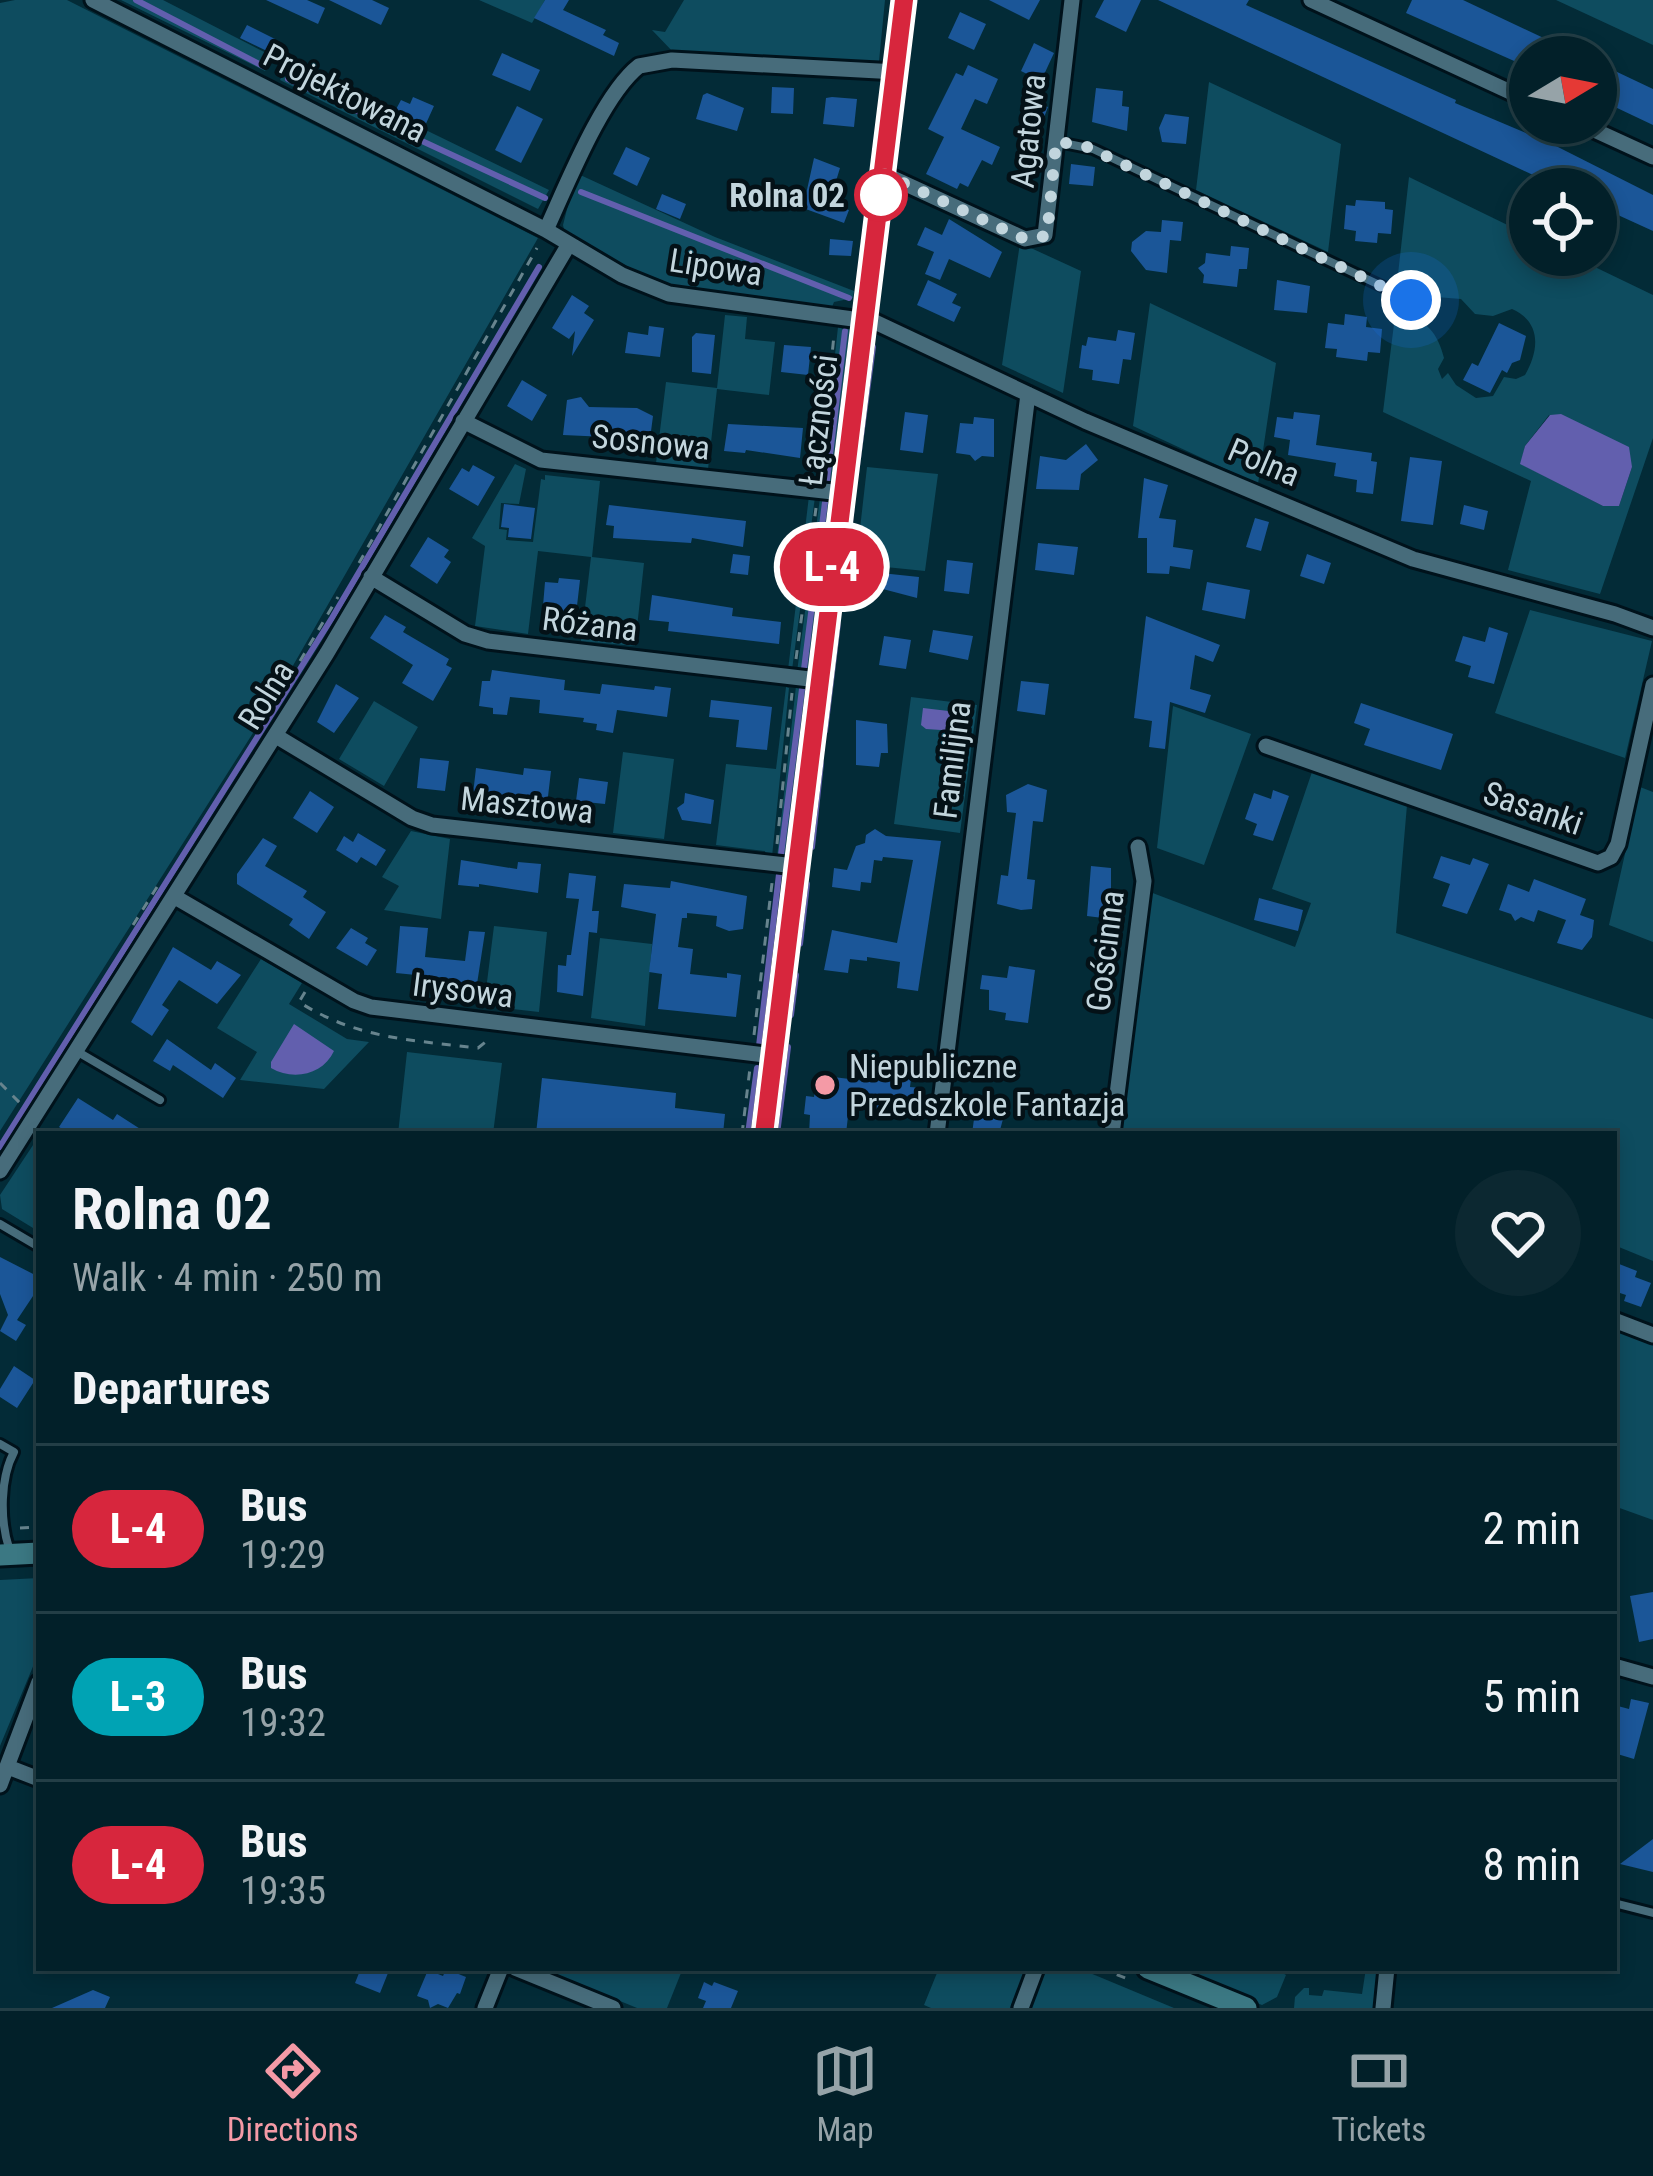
<!DOCTYPE html>
<meta charset="utf-8">
<style>
body{margin:0;font-family:"Roboto Condensed",sans-serif;background:#0c2831;color:#f1f3f6;height:100vh;display:flex;flex-direction:column;font-size:45px;white-space:nowrap}
*{box-sizing:border-box;margin:0}
p{font-size:39px;color:#96a3a8}
.icon{flex:none;width:66px;height:66px;fill:none;stroke:currentColor;stroke-width:2;stroke-linecap:round;stroke-linejoin:round}
.map{position:relative;flex:1;overflow:hidden}
.drawer{position:absolute;left:36px;top:1131px;width:1581px;height:840px;display:flex;flex-direction:column;background:#022029;border-radius:0px;box-shadow:0 6px 18px #0003,0 0 0 3px #233e46}
.drawer>*{flex:none}
.badge{padding:0 24px;border-radius:39px;font-size:42px;line-height:78px}
.needle{width:78px;rotate:80deg}
.buttons{position:absolute;left:1509px;top:36px;display:grid;gap:24px}
.buttons a{display:grid;place-items:center;width:108px;height:108px;border-radius:50%;background:#022029;box-shadow:0 6px 18px #0003,0 0 0 3px #233e46;font-size:60px}
.you{position:absolute;width:60px;height:60px;margin:-30px;border:9px solid #fff;border-radius:50%;background:#1a73e8;box-shadow:0 0 0 18px #1a73e833}
.map>.badge{position:absolute;translate:-50% -50%;box-shadow:0 0 0 6px #fff}
h2{padding:0 36px;font-size:45px;line-height:108px}
.round{display:grid;place-items:center;flex:none;width:126px;height:126px;border-radius:63px;background:#0c2831}
.overview{display:flex;align-items:center;justify-content:space-between;height:204px;padding:0 36px}
h1{font-size:57px;font-weight:700;line-height:90px}
ul{padding:0;list-style:none}
li{display:flex;align-items:center;gap:36px;height:168px;padding:0 36px;border-top:3px solid #233e46}
li div{flex:1}
li b{display:block;font-size:45px}
li em{font-style:normal}
li .badge{min-width:132px;font-weight:700;text-align:center}
.dock{display:flex;justify-content:space-around;align-items:center;height:168px;border-top:3px solid #233e46;background:#022029;font-size:33px;color:#96a3a8}
.dock a{display:grid;justify-items:center;gap:6px}
.dock .selected{color:#f49aa6}
.map>svg:first-child{display:block}
</style>
<div class="map">
<svg width="1653" height="2008" viewBox="0 0 1653 2008">
<rect width="100%" height="100%" fill="#032b37"/>
<path fill="#0e4c5f" fill-rule="evenodd" d="M15 0H67L538 238 267 711 0 1131V3Z
M121 0H163L272 56 265 71Z
M479 0H545L532 23Z
M684 0H885L879 61 675 54 652 30 665 32Z
M1556 0H1653V45Z
M288 63 549 190 538 209 280 80Z
M1209 82 1341 144 1328 252 1196 190Z
M576 173 715 237 854 291 853 298 834 302 832 307 688 289 654 280 565 234 563 225Z
M1409 177 1530 236V255H1570L1653 295V438L1600 594 1508 570 1531 481 1383 412 1395 316 1402 313C1426 320 1438 333 1444 358L1438 369 1442 379 1448 373 1456 385 1476 398 1493 396 1504 377 1516 379 1525 375C1539 351 1542 322 1512 309L1493 316 1475 314 1461 299 1436 297 1398 274ZM1549 415 1632 467 1619 506H1603L1521 464 1525 446Z
M1020 243 1081 271 1063 393 1002 365Z
M1150 303 1276 363 1258 484 1133 426Z
M725 315 747 317 745 339 775 342 769 395 717 389 708 469 656 463 666 382 717 388Z
M847 325 853 333 834 484 821 483 838 327 846 330Z
M515 464 526 469 519 504 501 503 499 529 507 530 506 540 533 542 541 479 545 480V475L600 481 592 557 644 563 635 646 581 641 591 557 538 551 528 634 475 626 485 546 472 538Z
M867 467 938 474 925 571 856 564Z
M809 496 815 497 792 670H788Z
M820 498 831 503 811 671 797 672Z
M1530 610 1652 641 1625 758 1495 713Z
M796 686 807 692 788 855 777 857Z
M786 687 789 688 772 857 766 856 765 851 716 845 726 764 776 769Z
M911 697 977 705 960 833 894 824Z
M374 701 418 727 384 786 339 759Z
M1173 706 1251 734 1204 865 1157 848Z
M623 752 674 759 664 839 613 833Z
M1312 772 1407 805 1396 933 1653 1019V1261L1614 1245V1134H1121L1150 892 1295 947 1311 903 1272 889Z
M1640 787 1653 792V942L1609 925Z
M411 831 450 839 441 919 384 910 399 886 382 877Z
M494 926 547 932 539 1012 484 1006Z
M600 938 652 944 645 1026 591 1018Z
M261 959 302 983 289 1004 347 1039 369 1042 324 1089 240 1080 257 1052 217 1028Z
M407 1052 502 1063 493 1134H398Z
M39 1136V1219L33 1228 2 1209 0 1195Z
M1614 1330 1653 1345V1520L1614 1506Z
M39 1578V1652L0 1746V1580Z
M540 1968H683L667 2008H637Z
M939 1968H1026L1010 2008H931L924 2005Z
M1044 1968H1078L1174 2008H1028Z
M1168 1968H1274L1286 1975 1277 1997 1262 2005Z
M1366 1968H1381L1377 2008H1294L1295 1997 1304 1988H1309V1995L1322 1996 1324 1990 1362 1994Z"/>
<path fill="#625fae" d="M1561 414 1629 447 1632 467 1619 506H1603L1520 464 1525 446 1550 415Z
M923 708 957 712 956 731 926 729 921 725Z
M294 1024 334 1051C323 1075 293 1081 271 1068V1062Z"/>
<g fill="none" stroke-linecap="round" stroke-linejoin="round">
<path stroke="#625fae" stroke-width="6" d="M136 0 263 66
M288 79 545 198
M581 192 849 298
M856 473 873 347
M827 480 845 331
M841 603 852 505
M804 669 825 502
M825 731 838 623
M812 847 821 763
M781 855 802 689
M800 944 807 884
M791 1015 796 975
M759 1046 779 874
M748 1134 757 1068
M777 1134 788 1047
M0 1147 332 618 539 267"/>
</g>
<path fill="#1b5698" d="M266 0H307L325 8 318 24Z
M329 0H372L389 8 381 25Z
M545 0H569L563 10 606 30 603 35 619 43 614 56 534 18Z
M989 0H1040L1029 20Z
M1104 0H1141L1126 32 1095 17Z
M1158 0H1249L1246 5 1447 96 1456 100 1455 103 1552 144 1653 195V231L1596 205V189H1563Z
M1412 0H1463L1584 57H1530V68L1406 13Z
M960 12 986 24 974 50 948 38Z
M247 25 275 39 269 52 240 38Z
M1034 43 1054 53 1041 81 1021 71Z
M502 53 540 70 530 91 492 75Z
M1596 62 1653 89V125L1596 98Z
M968 65 998 79 987 104 975 99 961 129 1000 147 992 165 982 160 968 187 960 183 957 189 926 174 944 137 928 129 956 73 963 76Z
M772 87 794 88 793 114 771 113Z
M1096 88 1123 91 1122 106 1129 107 1127 131 1092 122Z
M707 93 744 108 737 131 696 119 703 95Z
M413 97 434 106 424 128 394 113 401 100 410 104Z
M832 97 857 99 854 127 823 124 826 98Z
M1035 102 1048 107 1038 133 1024 126Z
M517 106 543 119 521 163 495 150Z
M1165 114 1189 117 1186 144 1162 142 1159 128Z
M626 147 650 158 637 186 613 174Z
M814 158 840 168 829 204 849 210 844 223 803 208Z
M1071 164 1095 167 1093 186 1069 184Z
M662 194 686 204 680 219 656 209Z
M1356 200 1385 202V209L1393 210 1391 234 1378 233 1377 243 1355 241 1356 231 1344 229 1346 205 1355 206Z
M949 219 1002 252 990 278 949 259 940 280 925 274 934 252 917 245 925 227 942 235Z
M1162 220 1183 222 1181 241 1170 240 1167 273 1146 270 1131 251 1132 242 1146 231 1161 232Z
M830 239 853 241 851 256 829 255Z
M1231 246 1249 248 1247 269H1239L1237 287 1203 283 1204 275 1198 268 1205 263 1206 253 1230 256Z
M928 280 957 294 952 303 961 307 954 322 917 305Z
M1277 280 1310 286 1307 313 1274 310Z
M572 295 589 306 584 313 594 320 572 356 575 331 569 339 552 328Z
M1345 314 1367 317 1366 327 1382 329 1380 353 1368 352 1367 361 1336 357 1337 349 1325 348 1328 323 1344 325Z
M1499 323 1526 336 1520 360 1512 363 1507 373 1502 370 1490 393 1463 380 1472 363 1478 366Z
M649 326 664 328 660 357 625 353 628 332 648 335Z
M1118 330 1135 333 1131 360 1123 359 1119 384 1092 380 1093 370 1079 368 1082 345 1086 346 1088 337 1116 341Z
M696 333 715 335 711 374 692 372V337Z
M784 345 811 347 808 375 781 372Z
M522 380 547 395 532 421 507 406Z
M581 397 589 407 637 408 653 416 650 439 563 435 567 400Z
M905 412 928 415 923 453 900 450Z
M1294 412 1320 415 1316 445 1372 453 1371 461 1377 462 1373 494 1356 492 1357 480 1334 476 1336 463 1288 455 1290 440 1274 437 1277 417 1293 419Z
M974 417 994 419V457L982 456 975 461 970 455 956 453 960 423 973 424Z
M728 424 803 428 800 458 746 450 745 453 724 451Z
M1086 444 1098 460 1081 474 1079 490 1036 489 1040 456 1066 460Z
M1410 457 1442 461 1433 525 1401 521Z
M473 465 495 477 478 506 449 489 462 468 469 472Z
M1144 478 1168 485 1159 518 1176 520 1173 547 1193 550 1190 569 1170 566 1169 574 1147 573V538H1138Z
M504 504 535 508 531 539 508 537 509 528 501 527Z
M609 505 746 521 743 547 692 538 691 543 613 538 614 526 606 525Z
M1464 505 1488 511 1484 530 1460 524Z
M1255 518 1269 522 1261 551 1246 547Z
M428 537 449 550 444 557 451 562 437 584 410 566Z
M1038 543 1078 547 1074 575 1035 570Z
M733 554 750 556 748 575 730 573Z
M1307 554 1331 563 1324 584 1300 576Z
M947 560 973 563 969 594 944 591Z
M881 573 919 577 917 598 879 588Z
M559 578 580 580 575 623 558 621 560 610 543 606 545 582 558 583Z
M1207 582 1250 590 1245 619 1202 610Z
M652 595 733 608 732 616 781 622 779 644 668 631 669 622 649 620Z
M385 615 406 627 403 632 449 659 446 665 452 668 433 701 402 683 413 665 370 638Z
M1146 616 1220 645 1213 662 1195 655 1190 689 1211 695 1205 713 1170 702 1165 749 1149 747 1152 721 1134 718Z
M1489 627 1508 633 1494 684 1468 677 1471 666 1455 661 1463 636 1485 642Z
M933 630 973 636 968 660 929 652Z
M884 636 911 640 906 669 879 665Z
M492 670 565 680 564 690 600 694 602 684 654 690 655 686 671 688 667 717 617 710 613 733 596 730 597 724 583 722 584 718 539 713 540 700 510 697 507 715 493 714V708L479 706 482 681H490Z
M1021 681 1049 684 1045 715 1017 711Z
M336 684 359 698 334 733 317 722Z
M711 700 772 707 767 750 736 747 739 720 709 717Z
M1361 703 1453 734 1441 770 1364 745 1370 729 1354 723Z
M856 720 887 724 888 753H881L879 767 856 765Z
M420 758 449 761 445 791 417 788Z
M476 768 523 775 524 768 551 771 547 805 473 794Z
M579 778 608 782 605 804 576 801Z
M1028 784 1047 790 1043 822 1033 821 1027 879 1035 880 1032 909 1021 910 997 904 1001 875 1008 876 1016 813 1007 812 1006 795Z
M1273 790 1289 796 1273 841 1253 835 1257 824 1245 819 1254 793 1271 799Z
M310 791 334 807 317 833 293 818Z
M685 793 714 800 711 824 682 820 677 808 684 803Z
M875 829 886 836 941 841 918 991 897 988 900 962 867 957V961L850 959 848 973 824 970 832 930 897 943 913 860 883 857 882 861 874 860 871 883 861 882 860 891 832 887 834 868 847 870 856 846 865 843 866 835Z
M358 833 386 850 376 866 361 857 357 863 336 850 344 836 353 842Z
M263 838 277 846 265 866 307 891 303 897 326 912 309 939 289 925 293 919 237 884V874Z
M1441 856 1470 865 1473 858 1489 864 1467 914 1442 906 1450 884 1433 878Z
M461 860 517 869 518 862 541 864 538 893 479 884V887L458 885Z
M1091 866 1111 868V919L1087 916Z
M569 873 596 876 592 911H599L597 933 589 932 583 996 557 992 558 965 566 966 567 955H571L579 899 566 898Z
M1534 879 1586 899 1580 915 1594 920 1592 937 1582 950 1557 943 1566 920 1538 910 1534 922 1521 917 1515 921 1511 914 1499 910 1508 884 1529 892Z
M671 881 747 896 743 929 729 931 716 926 717 916 687 913V918H682L678 947 693 949 690 974 727 978V973L741 975 736 1017 658 1009 662 974 649 972 656 914 621 907 624 884 670 888Z
M1259 898 1303 910 1298 931 1254 920Z
M400 926 428 928 425 957 465 961 469 931 485 932 477 984H445L446 978 396 973Z
M351 928 368 938 365 943 377 950 367 966 336 948Z
M173 947 211 970 217 961 241 975 217 1004 179 980 162 1005 169 1010 152 1036 131 1022Z
M1009 966 1035 970 1028 1023 1005 1020 1006 1013 989 1010V990L980 989 982 975 1007 978Z
M167 1039 211 1070 215 1063 236 1078 223 1098 173 1065 170 1071 153 1061Z
M886 1070 901 1072 911 1079 910 1087 922 1088 920 1107 908 1106 907 1114 896 1118 880 1116 876 1110 849 1107 846 1134H809L810 1115 804 1114 806 1096 814 1097 817 1075 874 1082 875 1075Z
M542 1078 676 1093 675 1108 725 1114 723 1134H536Z
M977 1096 1007 1104 999 1134H972Z
M78 1098 113 1120 117 1114 148 1134H70L59 1127Z
M0 1257 39 1277V1287L17 1320 26 1325 16 1341 0 1331 8 1315 0 1294Z
M1614 1262 1637 1271 1635 1277 1651 1283 1641 1307 1624 1301 1626 1295 1614 1291Z
M14 1366 35 1380 17 1408 0 1397V1389Z
M1653 1592V1639L1639 1642 1630 1596Z
M1631 1699 1649 1703 1634 1759 1614 1753V1705L1629 1709Z
M1653 1839V1872L1620 1864Z
M361 1968H390L380 1993 355 1983Z
M446 1969 466 1977 460 1994 457 1993 448 2008 438 2004 430 2008 428 2000 417 1996 428 1970 443 1976Z
M704 1982 712 1986 714 1982 738 1991 731 2008H703L706 2001 698 1998Z
M93 1990 110 1997 105 2008H52Z"/>
<g fill="none" stroke-linecap="round" stroke-linejoin="round">
<defs>
<path id="lane" d="M1058 142 1093 149 1411 300
M78 1052 160 1100
M0 1224 39 1247
M0 1444 14 1452C0 1478 0 1520 9 1548
M1614 1903 1653 1913"/>
<path id="street" d="M93 0 546 230 622 275 669 294 875 322 1085 421 1413 559 1615 614 1653 628
M1311 0 1530 101
M1579 123 1653 157
M884 174 1025 239 1045 235 1072 0
M546 230C566 187 602 95 639 66L672 60 897 72
M463 421 541 460 842 493
M371 577 465 634 488 641 818 680
M276 736 412 818 432 825 795 866
M1266 746 1598 863 1611 857 1618 844 1653 685
M175 897 354 1001 371 1007 773 1056
M937 1134 1028 394
M1112 1134 1144 881 1138 847
M0 1171 327 653 569 244
M1614 1320 1653 1335
M1614 1666 1653 1677
M8 1767 39 1779
M0 1785 39 1682
M515 1968 613 2008
M485 2008 501 1968
M1021 2008 1036 1968
M1383 2008 1387 1968"/>
<path id="secondary" d="M764 1134 904 0
M0 1555 39 1553
M1148 1968 1246 2008"/>
</defs>
<use href="#lane" stroke="#00121b" stroke-width="14"/>
<use href="#street" stroke="#00121b" stroke-width="21"/>
<use href="#secondary" stroke="#00121b" stroke-width="27"/>
<path stroke="#67848e" stroke-width="3" stroke-dasharray="9 9" stroke-linecap="butt" d="M820 475 834 335
M359 563 537 248
M796 659 816 508
M300 661 338 597
M777 844 792 693
M133 925 157 887
M305 992 299 1002C357 1039 412 1040 478 1048L488 1040
M754 1035 772 883
M0 1083 20 1103
M742 1134 750 1068
M20 1528 39 1527
M1100 1968 1133 1981"/>
<use href="#lane" stroke="#476c7b" stroke-width="8"/>
<use href="#street" stroke="#476c7b" stroke-width="15"/>
<use href="#secondary" stroke="#3b7883" stroke-width="21"/>
</g>
<g fill="none" stroke-linecap="round" stroke-linejoin="round">
<defs>
<path id="line" d="M764 1134 904 0"/>
</defs>
<use href="#line" stroke="#fff" stroke-width="27"/>
<use href="#line" stroke="#d7263d" stroke-width="18"/>
<path stroke="#c2d5dd" stroke-width="12" stroke-dasharray="0 21.6" d="M881 195 884 174 1025 239 1046 236 1048 226 1056 142 1083 145 1411 300"/>
</g>
<circle fill="#fff" stroke="#d7263d" stroke-width="6" cx="881" cy="195" r="24"/>
<circle fill="#f49aa6" stroke="#041117" stroke-width="4.5" cx="825" cy="1085" r="12"/>
<g text-anchor="middle" dominant-baseline="central" stroke-width="9" stroke-linejoin="round" paint-order="stroke">
<g font-size="33" fill="#c2d5dd" stroke="#041117">
<text transform="translate(345 93) rotate(27)">Projektowana</text>
<text transform="translate(1028 131) rotate(-84)">Agatowa</text>
<text transform="translate(716 267) rotate(9)">Lipowa</text>
<text transform="translate(818 420) rotate(-83)">Łączności</text>
<text transform="translate(651 442) rotate(6)">Sosnowa</text>
<text transform="translate(1264 462) rotate(23)">Polna</text>
<text transform="translate(590 624) rotate(7)">Różana</text>
<text transform="translate(266 695) rotate(-58)">Rolna</text>
<text transform="translate(952 760) rotate(-83)">Familijna</text>
<text transform="translate(527 805) rotate(6)">Masztowa</text>
<text transform="translate(1533 808) rotate(19)">Sasanki</text>
<text transform="translate(1105 951) rotate(-83)">Gościnna</text>
<text transform="translate(463 990) rotate(7)">Irysowa</text>
</g>
<g font-size="33" font-weight="bold" fill="#c2d5dd" stroke="#041117" text-anchor="end">
<text x="845" y="195">Rolna 02</text>
</g>
<g font-size="33" fill="#c2d5dd" stroke="#041117" text-anchor="start">
<text x="849" y="1066">Niepubliczne<tspan x="849" dy="38">Przedszkole Fantazja</tspan></text>
</g>
</g>
</svg>
<div class="buttons">
<a><svg class="needle" viewBox="-14 -14 28 28"><path d="M0-13l5 13h-10z" fill="#e53935"/><path d="M0 13l5-13h-10z" fill="#96a3a8"/></svg></a>
<a><svg class="icon" aria-label="locate" viewBox="0 0 24 24"><circle cx="12" cy="12" r="6"/><path d="M12 2v4M12 18v4M2 12h4M18 12h4"/></svg></a>
</div>
<div class="you" style="left:1411px;top:300px"></div>
<b class="badge" style="left:832px;top:567px;background:#d7263d;color:#fff">L-4</b>
<section class="drawer">
<div class="overview"><div><h1>Rolna 02</h1><p>Walk · 4 min · 250 m</p></div><a class="round"><svg class="icon" aria-label="heart" viewBox="0 0 24 24"><path d="M12 20l-8-8c-3-5 5-10 8-4 3-6 11-1 8 4z"/></svg></a></div>
<h2>Departures</h2>
<ul>
<li><span class="badge" style="background:#d7263d;color:#fff">L-4</span><div><b>Bus</b><p>19:29</p></div><em>2 min</em></li>
<li><span class="badge" style="background:#00a3b4;color:#fff">L-3</span><div><b>Bus</b><p>19:32</p></div><em>5 min</em></li>
<li><span class="badge" style="background:#d7263d;color:#fff">L-4</span><div><b>Bus</b><p>19:35</p></div><em>8 min</em></li>
</ul>
</section>
</div>
<nav class="dock">
<a class="selected"><svg class="icon" aria-label="directions" viewBox="0 0 24 24"><path d="M12 3l9 9-9 9-9-9zM9 14v-3h6M13 9l2 2-2 2"/></svg>Directions</a>
<a><svg class="icon" aria-label="map" viewBox="0 0 24 24"><path d="M3 6l6-2 6 2 6-2v14l-6 2-6-2-6 2zM9 4v14M15 6v14"/></svg>Map</a>
<a><svg class="icon" aria-label="tickets" viewBox="0 0 24 24"><path d="M3 7h18v10H3zM15 7v10"/></svg>Tickets</a>
</nav>
